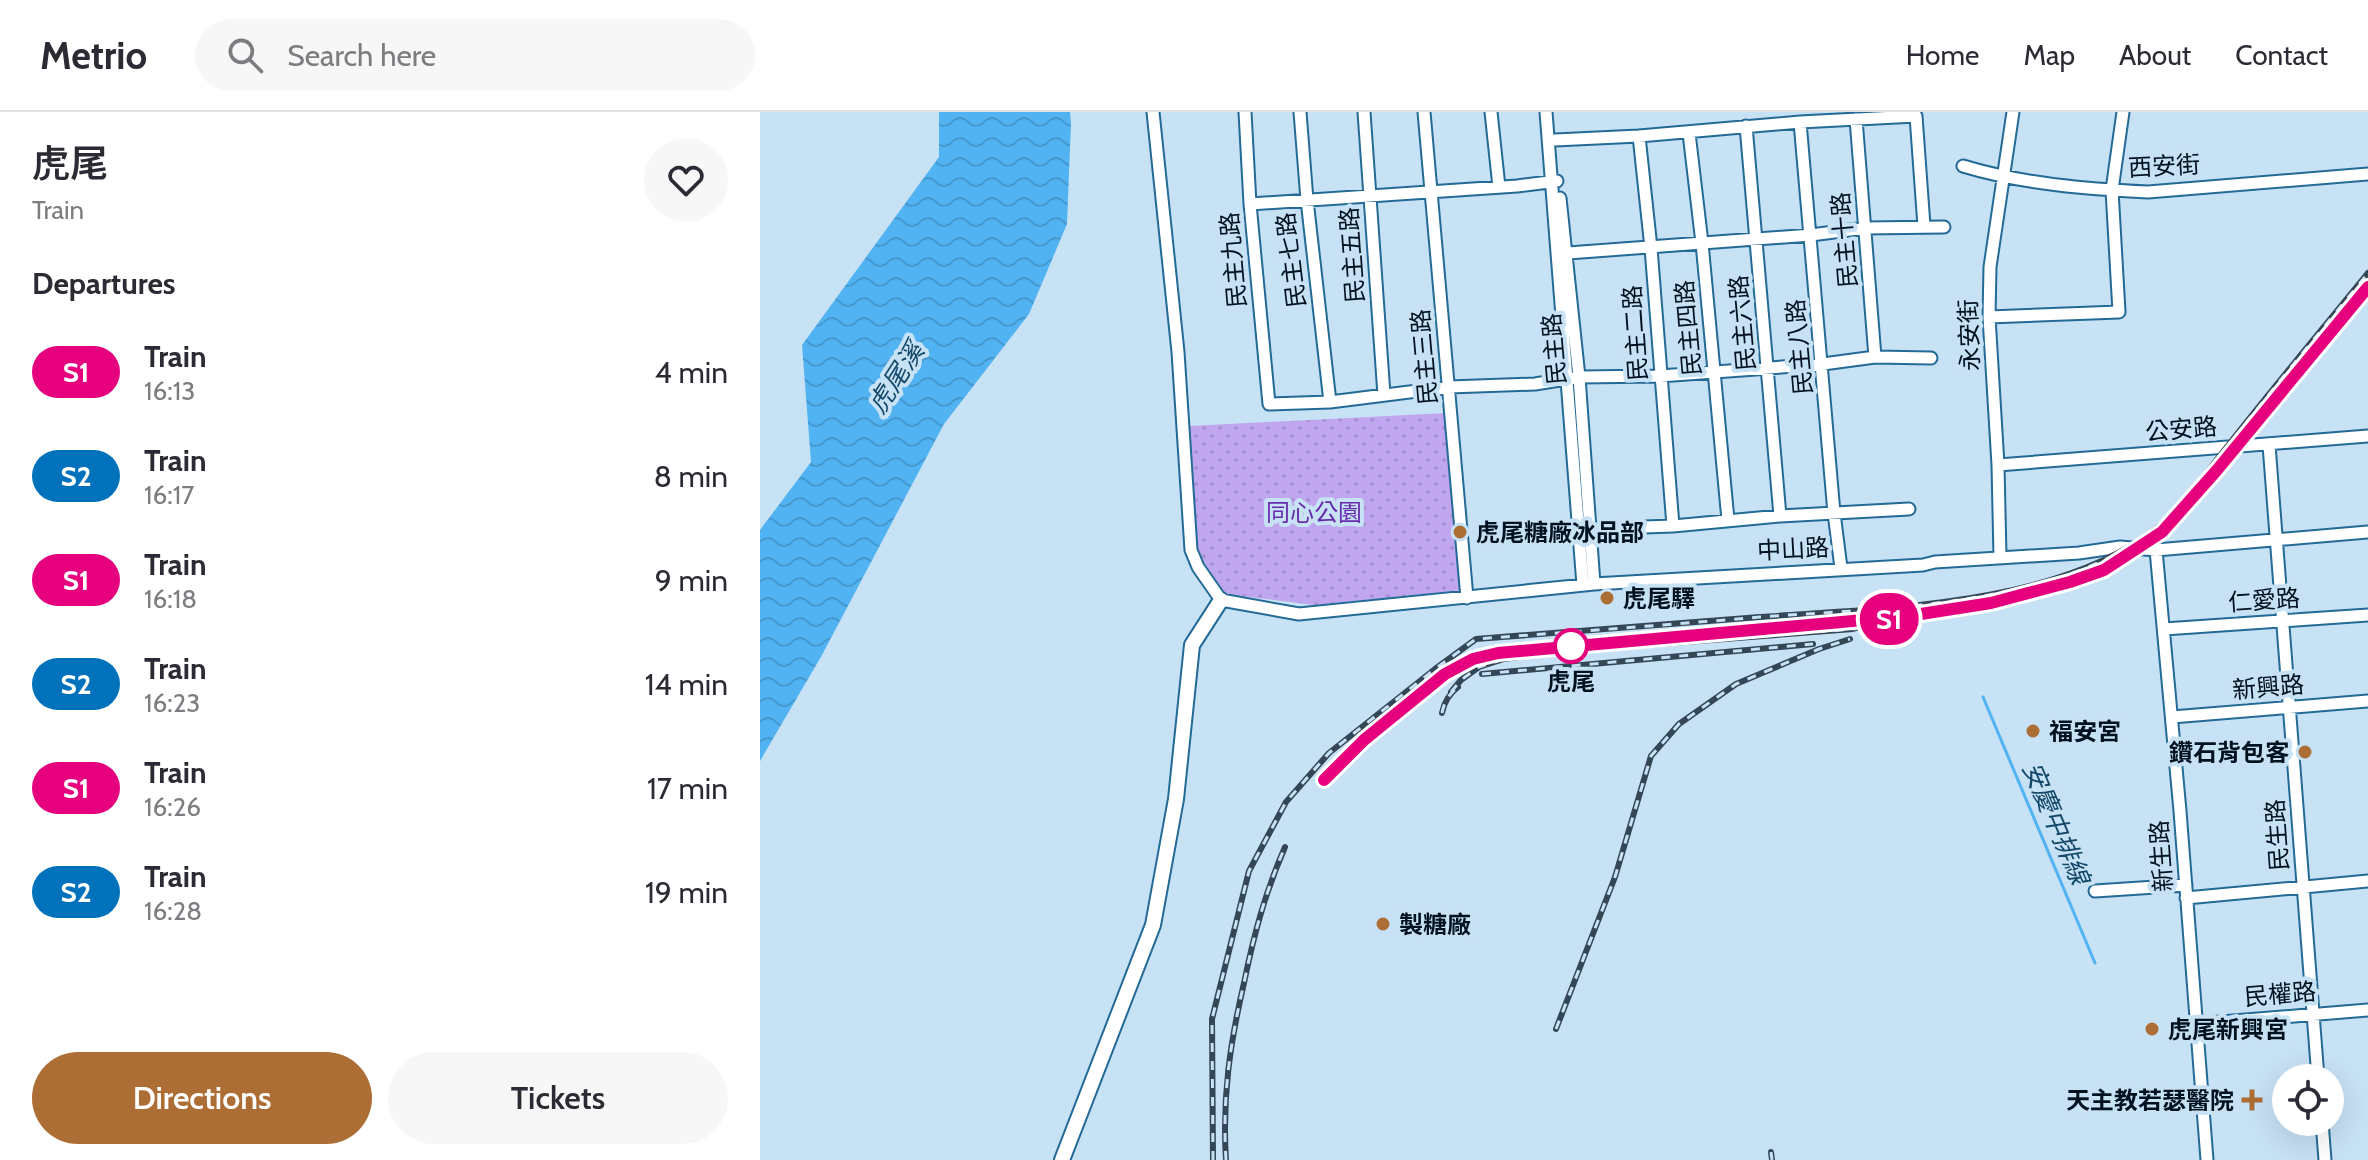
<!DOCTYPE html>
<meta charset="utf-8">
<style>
body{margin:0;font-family:Cabin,"Noto Sans TC",sans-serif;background:#f7f7f7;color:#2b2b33;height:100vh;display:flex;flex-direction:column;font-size:30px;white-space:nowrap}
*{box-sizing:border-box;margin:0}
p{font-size:26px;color:#7c7c81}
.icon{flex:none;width:44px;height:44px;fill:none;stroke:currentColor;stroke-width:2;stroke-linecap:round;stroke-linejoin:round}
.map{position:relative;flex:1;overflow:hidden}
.details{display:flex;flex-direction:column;background:#fff;width:760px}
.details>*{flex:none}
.badge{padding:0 16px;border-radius:26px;font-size:28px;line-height:52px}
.controls{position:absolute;left:1512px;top:952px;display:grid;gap:16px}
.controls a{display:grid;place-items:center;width:72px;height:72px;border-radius:50%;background:#fff;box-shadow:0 8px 32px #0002;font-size:40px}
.map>.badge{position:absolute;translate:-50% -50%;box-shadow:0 0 0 4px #fff}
h2{padding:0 32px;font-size:30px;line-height:72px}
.round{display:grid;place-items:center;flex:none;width:84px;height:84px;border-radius:42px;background:#f7f7f7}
.head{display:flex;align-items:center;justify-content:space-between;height:136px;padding:0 32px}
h1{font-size:38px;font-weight:600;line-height:60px}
.button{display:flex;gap:16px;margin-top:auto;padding:16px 32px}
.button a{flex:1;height:92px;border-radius:48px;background:#ad6e35;color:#fff;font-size:32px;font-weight:600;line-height:92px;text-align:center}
.button a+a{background:#f7f7f7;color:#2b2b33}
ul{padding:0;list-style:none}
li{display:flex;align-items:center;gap:24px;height:104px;padding:0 32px}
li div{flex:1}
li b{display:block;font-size:30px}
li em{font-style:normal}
li .badge{min-width:88px;font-weight:700;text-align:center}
header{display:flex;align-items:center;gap:48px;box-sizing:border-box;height:112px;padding:0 40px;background:#fff;border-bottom:2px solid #e1e1e2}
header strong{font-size:38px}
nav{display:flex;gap:44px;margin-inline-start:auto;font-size:28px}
.search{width:560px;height:72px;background:#f7f7f7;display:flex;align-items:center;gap:20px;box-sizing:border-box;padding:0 28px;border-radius:44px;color:#7c7c81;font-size:30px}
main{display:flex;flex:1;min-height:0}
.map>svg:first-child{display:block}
</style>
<header>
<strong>Metrio</strong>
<div class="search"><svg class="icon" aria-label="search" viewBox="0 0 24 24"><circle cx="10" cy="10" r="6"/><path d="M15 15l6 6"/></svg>Search here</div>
<nav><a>Home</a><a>Map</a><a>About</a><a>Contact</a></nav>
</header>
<main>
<section class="details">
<div class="head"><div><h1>虎尾</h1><p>Train</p></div><a class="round"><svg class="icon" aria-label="heart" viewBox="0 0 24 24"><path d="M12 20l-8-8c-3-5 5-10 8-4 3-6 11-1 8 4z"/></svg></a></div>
<h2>Departures</h2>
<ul>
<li><span class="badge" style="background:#e6007e;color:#fff">S1</span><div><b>Train</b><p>16:13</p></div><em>4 min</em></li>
<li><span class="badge" style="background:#0072bc;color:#fff">S2</span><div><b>Train</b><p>16:17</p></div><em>8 min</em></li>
<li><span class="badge" style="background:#e6007e;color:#fff">S1</span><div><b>Train</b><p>16:18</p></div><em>9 min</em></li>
<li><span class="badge" style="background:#0072bc;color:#fff">S2</span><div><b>Train</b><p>16:23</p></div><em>14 min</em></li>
<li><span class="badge" style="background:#e6007e;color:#fff">S1</span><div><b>Train</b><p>16:26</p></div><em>17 min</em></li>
<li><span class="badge" style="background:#0072bc;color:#fff">S2</span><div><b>Train</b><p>16:28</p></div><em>19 min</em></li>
</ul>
<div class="button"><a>Directions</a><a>Tickets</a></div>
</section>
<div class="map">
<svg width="1608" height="1048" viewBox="0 0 1608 1048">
<defs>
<pattern id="grass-dots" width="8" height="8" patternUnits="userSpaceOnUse" patternTransform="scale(2)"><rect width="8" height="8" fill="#c0a6ee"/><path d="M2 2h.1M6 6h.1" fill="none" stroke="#a38ecc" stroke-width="1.8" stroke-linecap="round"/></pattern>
<pattern id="water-waves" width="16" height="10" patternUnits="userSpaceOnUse" patternTransform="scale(2)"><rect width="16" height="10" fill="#51b3f2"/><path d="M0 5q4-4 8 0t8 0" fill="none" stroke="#4599cf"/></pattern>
</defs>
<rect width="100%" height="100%" fill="#c7e1f5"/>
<path fill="url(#grass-dots)" d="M686 301 703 478 554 493 465 482 436 438 430 314Z"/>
<path fill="url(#water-waves)" d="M179 0H310L311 12 307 112 269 202 184 312 62 543 0 649V418L51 350 42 233 179 45Z"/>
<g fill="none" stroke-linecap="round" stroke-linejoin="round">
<path stroke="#51b3f2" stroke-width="3" d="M1223 585 1335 851"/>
<defs>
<path id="minor" d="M393 0 418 240 431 438 438 455 461 488 539 502 834 472 1163 453 1175 450 1319 441 1360 435 1396 438 1608 420
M485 0 490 92 509 292 570 290 689 275 775 272 819 265 900 264 1063 252 1115 245 1171 246
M540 0 547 88 570 290
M604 0 624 283
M664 0 707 486
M731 0 739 75
M786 0 823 473
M1096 7 1115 245
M1040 10 1074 401 1081 456
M986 14 1020 404
M929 21 942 131 968 408
M879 24 891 136 913 414
M795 28 879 24 1040 10 1156 4 1164 114
M1203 54C1262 72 1327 77 1388 80L1608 62
M800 86 819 265 834 472
M490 92 757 74 797 69
M808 141 1051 123 1105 116 1184 115
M1229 205 1359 200 1352 78 1363 0
M1509 333 1558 966
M1238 353 1608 324
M826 417 913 414 1020 404 1149 397
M1396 438 1420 699 1447 1048
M1240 445 1238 353 1229 205 1230 155 1253 0
M1404 517 1608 503
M1412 605 1608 589
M1335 779 1426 773
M1426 786 1608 769
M1436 912 1608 898
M1562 1010 1565 1048"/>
<path id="tertiary" d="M302 1048 393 813 416 687 432 533 461 488"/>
</defs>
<use href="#minor" stroke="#236a96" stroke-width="15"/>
<use href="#tertiary" stroke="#236a96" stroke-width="18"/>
<use href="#minor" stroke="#fff" stroke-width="11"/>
<use href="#tertiary" stroke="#fff" stroke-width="14"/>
<defs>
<path id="rail" d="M722 562 1053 532
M691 580 701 568 719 555 744 547 796 540 1093 517 1123 507 1144 505
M682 601C684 590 689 582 698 575
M564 668 616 618
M796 917 855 765 891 644 919 612 976 572 1059 537 1090 527
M1011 1040 1012 1048
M453 1048 452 907 489 759 526 690 569 641 675 557 716 527C811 520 906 513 1000 505 1124 496 1294 495 1396 417 1425 394 1444 363 1467 335 1513 276 1561 219 1608 161
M466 1048C462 986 470 931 484 871 494 822 505 781 525 735"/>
</defs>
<use href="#rail" stroke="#334756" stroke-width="6"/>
<use href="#rail" stroke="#c7e1f5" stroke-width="3" stroke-dasharray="9" stroke-linecap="butt"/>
</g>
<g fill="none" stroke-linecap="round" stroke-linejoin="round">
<defs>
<path id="line" d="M564 668 604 628 685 562 713 547 738 541 1148 504 1231 491 1310 470 1344 458 1402 420 1457 358 1608 175"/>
</defs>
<use href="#line" stroke="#fff" stroke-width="18"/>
<use href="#line" stroke="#e6007e" stroke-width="12"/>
</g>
<g fill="#ad6e35" stroke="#c7e1f5" stroke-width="3">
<circle cx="700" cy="420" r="8"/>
<circle cx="847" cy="486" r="8"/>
<circle cx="1273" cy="619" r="8"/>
<circle cx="1545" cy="640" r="8"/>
<circle cx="623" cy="812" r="8"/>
<circle cx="1392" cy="917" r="8"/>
<path d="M1488 976h8v8h8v8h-8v8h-8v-8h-8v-8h8z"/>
</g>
<circle fill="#fff" stroke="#e6007e" stroke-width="4" cx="811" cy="534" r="16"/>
<g text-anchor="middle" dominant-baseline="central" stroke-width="8" stroke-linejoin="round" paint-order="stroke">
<g font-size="24" fill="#00111f" stroke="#c7e1f5">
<text transform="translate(1404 54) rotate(-3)">西安街</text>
<text transform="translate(1084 128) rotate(-95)">民主十路</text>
<text transform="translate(592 143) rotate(-94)">民主五路</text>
<text transform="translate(473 148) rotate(-95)">民主九路</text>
<text transform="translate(531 148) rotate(-97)">民主七路</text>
<text transform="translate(982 211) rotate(-95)">民主六路</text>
<text transform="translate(928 216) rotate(-95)">民主四路</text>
<text transform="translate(875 221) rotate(-94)">民主二路</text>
<text transform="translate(1209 223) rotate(-92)">永安街</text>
<text transform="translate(1039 235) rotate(-95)">民主八路</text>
<text transform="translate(794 237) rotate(-95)">民主路</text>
<text transform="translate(664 245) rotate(-95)">民主三路</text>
<text transform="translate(1421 317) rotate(-5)">公安路</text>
<text transform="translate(1033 437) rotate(-3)">中山路</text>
<text transform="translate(1504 488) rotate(-4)">仁愛路</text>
<text transform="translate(1508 575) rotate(-5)">新興路</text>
<text transform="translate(1517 723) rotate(-94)">民生路</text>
<text transform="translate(1401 744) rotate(-94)">新生路</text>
<text transform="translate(1520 882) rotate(-5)">民權路</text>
</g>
<g font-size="24" fill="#682bac" stroke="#c7e1f5">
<text x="554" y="400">同心公園</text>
</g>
<g font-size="24" font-weight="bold" fill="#00111f" stroke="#c7e1f5" text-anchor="start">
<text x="716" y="420">虎尾糖廠冰品部</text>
<text x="863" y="486">虎尾驛</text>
<text x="1289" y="619">福安宮</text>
<text x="1529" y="640" text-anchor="end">鑽石背包客</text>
<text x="639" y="812">製糖廠</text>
<text x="1408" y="917">虎尾新興宮</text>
<text x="1474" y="988" text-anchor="end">天主教若瑟醫院</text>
</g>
<g font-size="24" font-weight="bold" fill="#00111f" stroke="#c7e1f5">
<text x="811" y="569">虎尾</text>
</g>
<g font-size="26" font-style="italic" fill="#134868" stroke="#c7e1f5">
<text transform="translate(136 266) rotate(-57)">虎尾溪</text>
<text transform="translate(1296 711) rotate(67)">安慶中排線</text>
</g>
</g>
</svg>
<div class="controls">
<a><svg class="icon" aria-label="locate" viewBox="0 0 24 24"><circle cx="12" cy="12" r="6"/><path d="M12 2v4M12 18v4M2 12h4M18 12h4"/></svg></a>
</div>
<b class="badge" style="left:1129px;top:507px;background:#e6007e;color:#fff">S1</b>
</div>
</main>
